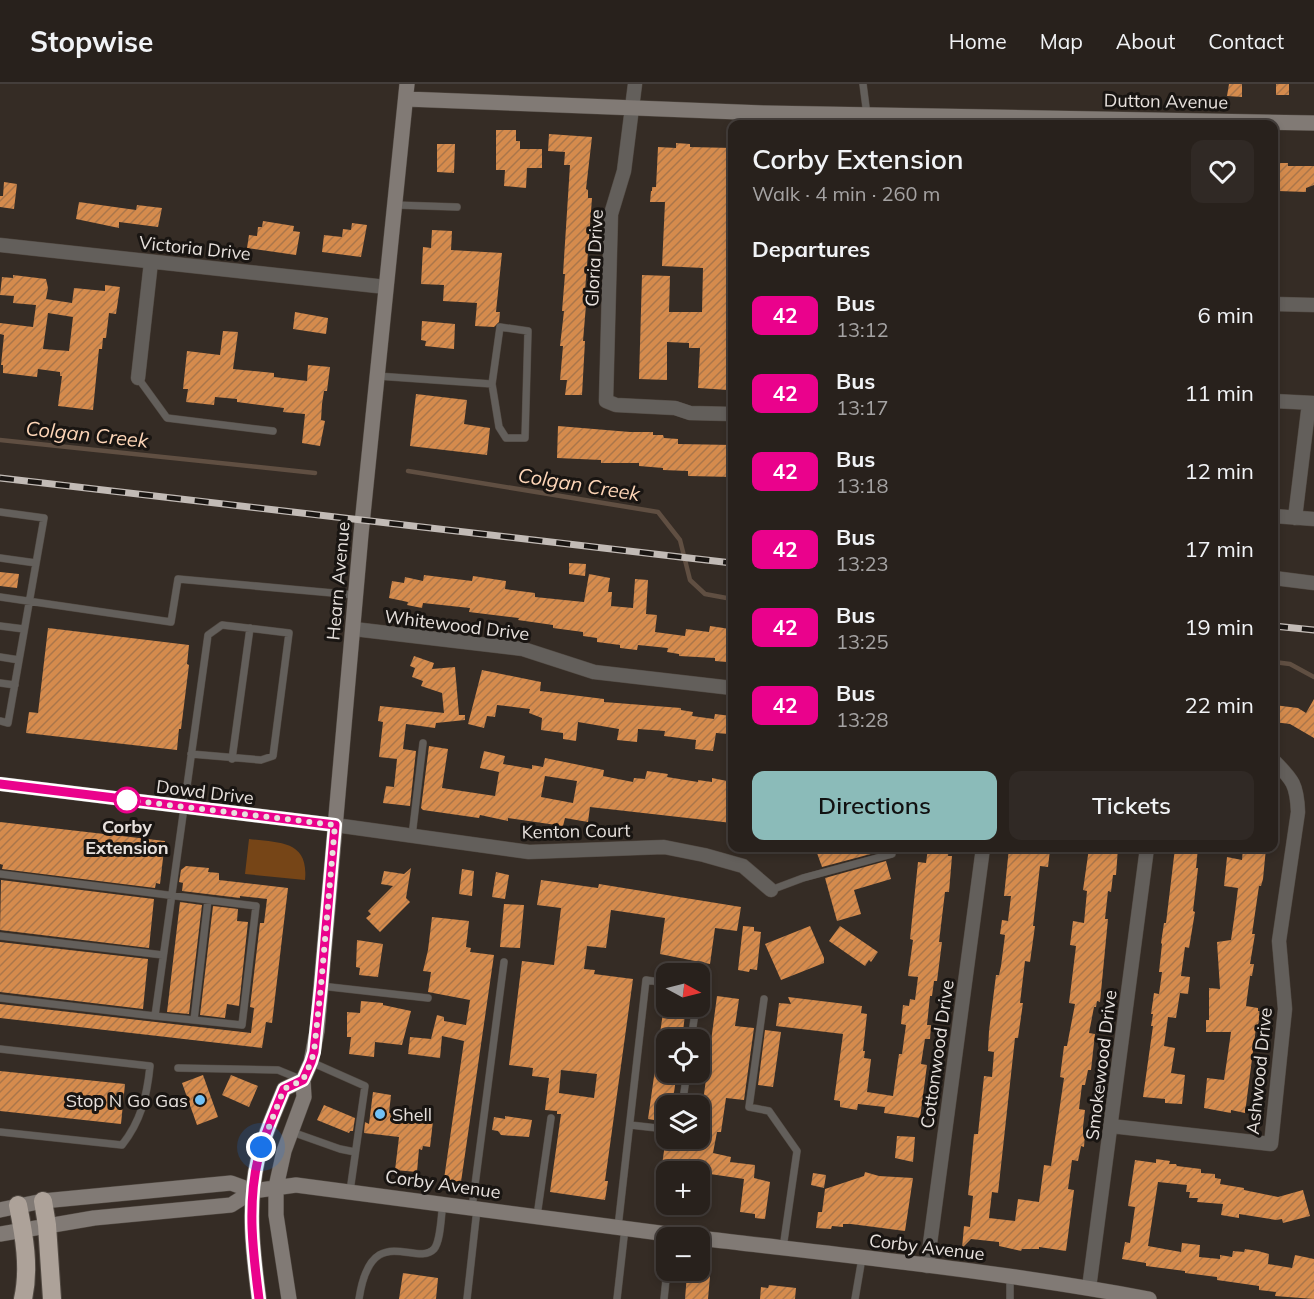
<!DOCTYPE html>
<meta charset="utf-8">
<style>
body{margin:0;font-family:Mulish,sans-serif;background:#302925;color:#f1f3f6;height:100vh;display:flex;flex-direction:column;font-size:22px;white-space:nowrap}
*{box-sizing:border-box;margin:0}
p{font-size:20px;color:#a5a3a3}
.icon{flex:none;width:33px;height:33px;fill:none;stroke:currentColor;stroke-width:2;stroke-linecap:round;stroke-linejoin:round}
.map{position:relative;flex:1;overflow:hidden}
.drawer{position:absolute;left:728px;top:36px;width:550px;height:732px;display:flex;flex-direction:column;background:#28211c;border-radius:12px;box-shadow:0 3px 9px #0003,0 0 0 2px #443e3b}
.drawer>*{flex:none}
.badge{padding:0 12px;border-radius:9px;font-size:21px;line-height:39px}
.needle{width:39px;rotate:97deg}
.fabs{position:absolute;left:656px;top:879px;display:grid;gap:12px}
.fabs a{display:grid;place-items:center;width:54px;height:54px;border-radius:12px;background:#28211c;box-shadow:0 3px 9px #0003,0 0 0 2px #443e3b;font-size:30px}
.you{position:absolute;width:30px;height:30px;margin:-15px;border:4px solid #fff;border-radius:50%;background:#1a73e8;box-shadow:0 0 0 9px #1a73e833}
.map>.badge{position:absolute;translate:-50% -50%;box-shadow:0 0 0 3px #fff}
h2{padding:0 24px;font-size:22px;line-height:54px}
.round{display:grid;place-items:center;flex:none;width:63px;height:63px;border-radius:12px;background:#302925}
.headline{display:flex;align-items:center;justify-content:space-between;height:102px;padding:0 24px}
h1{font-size:28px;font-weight:600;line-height:45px}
.cta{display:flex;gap:12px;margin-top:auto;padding:12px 24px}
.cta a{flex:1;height:69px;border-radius:12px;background:#8bbbb9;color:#111;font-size:24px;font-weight:600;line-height:69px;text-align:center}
.cta a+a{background:#302925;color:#f1f3f6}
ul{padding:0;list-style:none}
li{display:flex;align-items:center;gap:18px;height:78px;padding:0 24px}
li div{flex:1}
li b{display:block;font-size:22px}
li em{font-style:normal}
li .badge{min-width:66px;font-weight:700;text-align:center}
header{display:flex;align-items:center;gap:36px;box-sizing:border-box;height:84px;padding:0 30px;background:#28211c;border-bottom:2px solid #443e3b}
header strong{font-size:28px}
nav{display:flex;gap:33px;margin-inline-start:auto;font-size:21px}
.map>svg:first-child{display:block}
</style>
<header>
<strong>Stopwise</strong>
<nav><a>Home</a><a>Map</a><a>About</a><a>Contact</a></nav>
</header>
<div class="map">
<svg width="1314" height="1215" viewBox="0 0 1314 1215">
<defs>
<pattern id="building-hatch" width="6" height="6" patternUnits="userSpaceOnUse" patternTransform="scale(1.5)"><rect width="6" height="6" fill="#d58b4d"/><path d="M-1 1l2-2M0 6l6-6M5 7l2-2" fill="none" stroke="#aa764a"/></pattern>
</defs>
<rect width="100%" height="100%" fill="#352c25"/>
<path fill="#764517" d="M249 755C279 759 309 756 305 796L245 790Z"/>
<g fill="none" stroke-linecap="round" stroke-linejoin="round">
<path stroke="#604f42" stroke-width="4.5" d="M0 356 315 389
M408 387 658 428 680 456 690 496 705 510 732 515
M1274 578 1290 580 1314 593"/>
</g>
<path fill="url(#building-hatch)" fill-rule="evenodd" d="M1229 0H1242V13L1227 12Z
M1276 0H1289V11H1276Z
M496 46H516V57H520V65H542V84H527L526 104 504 102 505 86H496Z
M549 50 592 53 586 105 588 106V114H592L584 221H586L583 257H585L582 311H565L567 296H560L563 262H560L564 227H562L565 190H563L570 81H564L565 68 548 67Z
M676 59 690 60V63L732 64V265H730L728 306 698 304 700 264H689V259L667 258V296L639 295 642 191 670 192 669 228H702L703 184 662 182 665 118H650L651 107H652V103H656L658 63 676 64Z
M437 60H455L454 89 437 88Z
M1274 79H1288V82H1314V101L1306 104V108L1278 107V97H1274Z
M4 98 17 100 14 125 0 123V112H3Z
M79 118 136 126 137 121 162 124 158 143 119 138V144L76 135Z
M263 137 294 142 293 147 300 148 296 171 247 164 249 151 257 152 258 143H262Z
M352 139 367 141 361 173 322 168 324 151 342 153 343 145 351 146Z
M432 146 452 147 451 166 502 169 496 228H500L499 238 494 243 475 242 477 219 443 217 444 201 421 200 423 163 431 164Z
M13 191 46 195 48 204 46 215 72 219 74 204 105 207V201L120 203 116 230 109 229 106 254H103L102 265H99L93 326 58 322 62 292H60V288L38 285 37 293 3 289V281H1L4 251 0 250V239L33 243 36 221 13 219 14 212 0 211 2 193 13 194ZM48 229 73 233 69 267 43 265Z
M295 228 328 234 326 250 293 245Z
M422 237 455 240 454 265 425 262 426 257 421 256Z
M223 247 238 248 233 285 274 289V293L307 297 308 281 330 283 327 307H324L322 320 321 336 325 337 320 362 302 359 305 330 283 328 284 324 237 318V315L215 313 214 321 186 318 188 305H183L187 267 220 271Z
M416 310 467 316 464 340 490 344 487 371 410 362Z
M558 342 630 348H653V351H663L664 354 678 355V360L732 361V393L688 392V387L663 386V384L639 382V379H601V376L557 374Z
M569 479 586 480 585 492 569 490Z
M0 488 19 490 17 504 0 502Z
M589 490 610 494 608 508H612L611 522 633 524 635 495 648 496 646 530 657 531 655 548 685 552 686 545 709 548 710 542 730 545 728 556 732 557V577L727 576V578L715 577V574L679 572V570L667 568 668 564 638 561 637 566 620 564V561L597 558V554L583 552V548L553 544V541L518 536 519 534 469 528 470 524 423 519 422 524 407 521 408 518 389 514 392 497 404 499 405 493 423 497 424 491 472 497 473 492 506 497 505 505 535 509V513L584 518Z
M48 544 189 561 187 580 189 581 181 645H179L177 666 26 649 29 628 38 629Z
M414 572 434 579 432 585 455 583 459 631H465V636L436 639 435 644 406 640 403 665 416 667 410 722 383 719 386 702 394 703 397 675 379 673 383 638 378 637 380 622 444 629 442 609 421 602 423 597 412 593 415 584 410 582Z
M482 586 541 598 540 607 604 615V618L681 624V626L693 628 692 632 714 635 715 630 731 632 729 650 716 649 713 667 695 665 696 656 664 652 665 647 638 645 637 658 617 656 619 645 578 638 576 657 563 655V649L541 646 542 634 529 629 530 625 497 621 495 633 487 632 484 644 468 640Z
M1314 615V654L1290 640 1274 638V621L1298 624 1306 629Z
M429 662 448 665 442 704 495 712 499 688 480 684 484 667 505 672 503 680 532 685V681L543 683 545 674 604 686 603 692 633 698 634 694 645 695 647 687 668 690 667 693 698 698V696L712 698V694L732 698V739L590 723 588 738 565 734 563 742 508 734V737L480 731 479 734 423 726 421 724ZM545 692 577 697 573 719 541 713Z
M0 738 165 757 160 800 156 799 155 804 2 785 3 781 0 780Z
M820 764H881L882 767 822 783 817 769 821 767Z
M928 764H949L948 772H952L949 808H945L939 858H942L937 897H934L932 912H930L927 941H931L930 955H925L921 980 927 981 920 1034 884 1029 885 1023 858 1020 857 1026 840 1023V1017L834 1016 843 950 776 942 779 919 791 920 788 913 862 922 861 929 867 930 863 967H865L864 974 871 975 867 1008 893 1012 899 970H902L904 955 906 941 901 940 903 921 909 922 910 915 915 916 918 893 908 892 913 856 910 855 918 778 926 779Z
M1009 764 1050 766 1048 783 1040 782 1033 842H1035L1030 878 1025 877 1020 919H1023L1018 954H1015L998 1109 992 1108 989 1134 1015 1137 1018 1115 1039 1118 1044 1081 1051 1082 1064 994 1060 993 1064 962H1067L1075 920 1069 919 1076 862 1070 861 1073 837 1084 839 1087 807 1083 806 1089 764H1118L1116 791H1113L1111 808 1108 807 1105 835H1108L1100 918 1097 917 1096 923H1094L1089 949 1095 950 1091 986H1088L1085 1001H1082L1079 1025 1085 1026 1083 1043V1050H1085L1084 1063 1081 1062 1078 1077 1072 1076 1068 1105 1074 1106 1066 1167 1039 1163V1165H1022L1021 1167 999 1162V1158L971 1155 962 1164 964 1142 970 1143 973 1112 968 1111 969 1102 974 1050H978L984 992 992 993 994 968 988 967 989 947 996 891H999L1001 882 1005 851 1000 850 1002 836 1008 837 1011 812H1004Z
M1175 764H1198L1196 784H1198L1193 827 1195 828 1189 864 1185 863 1181 892 1190 893 1188 910 1180 909 1176 934 1168 933 1164 962 1175 964 1171 989 1185 991 1182 1020 1165 1019V1015L1143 1013 1153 942H1151L1153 930H1151L1154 909 1159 910 1162 888H1159L1162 860 1161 859 1164 839H1166Z
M1243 764H1266L1263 795 1261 802H1259L1252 850H1255L1250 880H1254L1252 892H1250L1246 922 1258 924V927H1260L1258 944H1256L1245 1029 1231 1026V1029L1204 1024 1207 994 1224 996 1231 948H1206V936H1209V904L1220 905 1217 858 1231 856 1235 828 1238 804 1224 802 1227 773 1242 776Z
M886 777 891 795 854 806 861 830 837 837 825 794Z
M186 782 209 784 208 788 219 789V796L288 804 272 939 266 938 262 964 0 934V920L251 949 254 924 250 923 260 839H264L267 815 240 812V814L182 807 183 799 179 798 181 786Z
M411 784 406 814 410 818 380 848 366 834 371 830 368 827 393 802 381 800 384 787 404 790Z
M462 785 474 787 472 812 459 810Z
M496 788 509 791 505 815 492 813Z
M1 796 154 815 149 864 0 846Z
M541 796 598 804 599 800 741 823 737 847 715 844 710 880 660 870 665 834 611 826 606 864 587 862 584 885 595 886 594 890 633 895 605 1097H608L605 1116 550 1108 561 1030H557V1027L545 1026 549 994 532 992 533 984 509 981 522 877 554 881 561 824 537 821ZM561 986 597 990 594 1014 559 1009Z
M180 818 202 821 189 930 167 928Z
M504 820 524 821 520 864 500 863Z
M213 822 238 825 237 837 248 838 239 922 227 920 225 934 200 931Z
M432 833 469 837 466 863 471 864 470 868 494 871 461 1098 444 1095 464 957 442 952 440 974 408 970 410 953 431 955 437 931 444 933V937L466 941 470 916 428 908 431 888 423 887 428 866Z
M743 842 754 843V847L761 848 757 886 750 885 749 888 738 886Z
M810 842 824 874V879L781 896 765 860Z
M840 842 878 868 871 878 869 876 865 882 829 857Z
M357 856 383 860 378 893 359 891 360 884 356 883Z
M0 858 148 875 143 925 0 908Z
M717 912 739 915 735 942 754 944 744 1016 726 1014 721 1048H717L713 1069 731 1073 730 1078 755 1081 754 1094 770 1098 765 1135 755 1134V1130L740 1128 744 1095 710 1090 709 1093 699 1092V1088H661L665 1060 697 1063Z
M361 917 383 919V921L411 927 402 961 375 958 374 973 349 970 351 953H347V928L360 929Z
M664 922H686L682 956H659Z
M765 946 781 948 773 1003 758 1001Z
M659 957 666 958V988H677L672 1022H666V1038L648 1035Z
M0 987 125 1000 121 1040 0 1027Z
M203 991 218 1033 197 1041 182 999Z
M231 991 258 1002 249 1023 222 1011Z
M373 1008 391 1011 389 1029 433 1037 430 1063 423 1062 422 1066 419 1065 417 1088 395 1086 399 1053 364 1049 365 1038 369 1040Z
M324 1021 355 1034 353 1047H350L349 1049 317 1036Z
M505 1032 532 1036 529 1053 501 1051 498 1047 492 1046 494 1033 505 1035Z
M897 1052 915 1053 913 1078 895 1074Z
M1156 1075 1170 1077 1169 1080H1176L1177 1082 1201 1085V1089L1215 1090V1094L1221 1095 1220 1100 1244 1104V1106L1278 1113 1303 1106 1310 1132 1283 1139 1282 1135 1276 1136 1239 1130V1134L1221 1131 1223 1120 1197 1118 1198 1114H1189L1190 1108H1186L1187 1101 1158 1098 1148 1162 1181 1168 1182 1159 1200 1161 1199 1173 1220 1175V1171L1232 1173 1233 1167 1244 1168 1245 1165 1258 1167 1269 1170 1268 1180 1292 1184 1295 1171 1314 1175V1215L1275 1212 1276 1208 1259 1206V1202L1217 1196V1193L1185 1189V1187L1146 1182V1179L1122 1175 1125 1158 1130 1159 1135 1123 1128 1122 1135 1076 1156 1079Z
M865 1088 879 1092 913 1094 905 1147 851 1140H843V1143L832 1142 831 1145 816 1144 818 1128H822L825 1105 864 1092Z
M813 1089 826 1091 824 1104 811 1101Z
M403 1189 438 1194 436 1215H399Z
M687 1190 710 1192 708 1215H685Z
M769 1201 796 1204 795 1215H760L761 1203 768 1204Z"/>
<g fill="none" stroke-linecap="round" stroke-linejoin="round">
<defs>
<path id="lane" d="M863 0 867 31
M395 121 457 123
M377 292 492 300 500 243 528 247 525 354H506L499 343 492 300
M138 294 167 334 273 347
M0 428 44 434 8 639 0 637
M0 474 36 479
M0 513 171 538 178 495 355 511
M0 542 24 545
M0 573 19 576
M0 599 15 601
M232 675 250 544
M412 752 423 659
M0 790 256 822 242 941 155 932
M771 806 803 794 892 770V764
M0 852 163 871
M321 902 428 914
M699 902V903
M0 914 155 932 208 551 222 541 289 549 273 672 261 676 191 670
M764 915 749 1023 769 1027 797 1067 783 1164
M194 936 208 816
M691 956 696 922
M0 965 150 982C147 1012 141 1037 122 1061L0 1048
M311 978 365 1002 350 1107
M178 984 278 986 300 995
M682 1022 687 988
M630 1041 666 1045
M292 1048 340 1065 355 1068
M472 1124 504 878
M537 1132 551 1034
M618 1143 646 896 666 899
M1010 1193V1215
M359 1215C371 1135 416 1184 434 1165 441 1157 441 1130 443 1119
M467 1215 477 1125
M617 1215 625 1144
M664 1215 667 1186
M855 1215 862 1174"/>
<path id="street" d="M635 0 624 87 611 130 606 317 616 321 675 324 690 329 732 330
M0 161 386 203
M1274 220 1314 221
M138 294 151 178
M1274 317 1314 319
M1274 432 1314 435
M1295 434 1309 319
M1274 494 1314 499
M354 545 523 565 594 588 732 604
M0 700 335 741 529 768 664 763 704 771 743 782 771 806
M1111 1042 1271 1060 1285 925 1279 857 1298 728C1297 701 1293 696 1274 677
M927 1182 983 764
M1089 1204 1147 764"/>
<path id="secondary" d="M406 15 764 29 1314 39
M0 1126 43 1117 231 1099 253 1107
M0 1150 94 1134 231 1121 253 1107 296 1101 698 1154
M699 1154C849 1172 1000 1187 1149 1215
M259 1215C253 1169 247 1121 258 1075 264 1051 275 1028 284 1005L303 996
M289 1215 276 1131V1103L284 1067 304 1013 303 996 311 978 317 947 361 450 407 0"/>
<path id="highway" d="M43 1117 47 1141 52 1215
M18 1121C24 1151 30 1184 23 1215"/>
</defs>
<use href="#lane" stroke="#514942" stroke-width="8"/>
<use href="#street" stroke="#514942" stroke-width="15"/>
<use href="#secondary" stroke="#514942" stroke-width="16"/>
<use href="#highway" stroke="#514942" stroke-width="20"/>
<use href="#lane" stroke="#635f5b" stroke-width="7"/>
<use href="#street" stroke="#635f5b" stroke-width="14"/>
<use href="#secondary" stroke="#817a75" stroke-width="15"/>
<use href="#highway" stroke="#ada299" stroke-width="18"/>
<defs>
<path id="rail" d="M0 394 732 479
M1274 542 1314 546"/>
</defs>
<use href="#rail" stroke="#c2bbb6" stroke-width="7"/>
<use href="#rail" stroke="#191512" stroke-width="4.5" stroke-dasharray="14" stroke-linecap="butt"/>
</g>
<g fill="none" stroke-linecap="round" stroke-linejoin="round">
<defs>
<path id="line" d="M0 700 335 741 321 902 314 968 311 978 303 996 284 1005C275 1028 264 1051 258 1075 247 1121 253 1169 259 1215"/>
</defs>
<use href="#line" stroke="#fff" stroke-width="14"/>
<use href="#line" stroke="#ea028c" stroke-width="9"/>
<path stroke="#e7e1dd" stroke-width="6" stroke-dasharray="0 10.8" d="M127 716 335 741 321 902 314 968 311 978 303 996 284 1005 261 1063"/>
</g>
<circle fill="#fff" stroke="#ea028c" stroke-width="3" cx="127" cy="716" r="12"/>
<g fill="#72c1f5" stroke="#191512" stroke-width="2">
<circle cx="200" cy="1016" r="6"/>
<circle cx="380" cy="1030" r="6"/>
</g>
<g text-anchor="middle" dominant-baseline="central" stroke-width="6" stroke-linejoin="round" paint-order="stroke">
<g font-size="18" fill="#e7e1dd" stroke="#191512">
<text transform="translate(1166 17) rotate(1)">Dutton Avenue</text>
<text transform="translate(195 164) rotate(6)">Victoria Drive</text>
<text transform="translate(594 174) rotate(-87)">Gloria Drive</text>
<text transform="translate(338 497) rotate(-85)">Hearn Avenue</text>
<text transform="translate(457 541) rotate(7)">Whitewood Drive</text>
<text transform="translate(205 708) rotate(7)">Dowd Drive</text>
<text transform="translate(576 747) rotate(-1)">Kenton Court</text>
<text transform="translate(937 970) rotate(-82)">Cottonwood Drive</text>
<text transform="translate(1101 981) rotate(-83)">Smokewood Drive</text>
<text transform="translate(1259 987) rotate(-84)">Ashwood Drive</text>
<text transform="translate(443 1100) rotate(8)">Corby Avenue</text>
<text transform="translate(927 1163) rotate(7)">Corby Avenue</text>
</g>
<g font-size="18" font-weight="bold" fill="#e7e1dd" stroke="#191512">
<text x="127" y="742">Corby<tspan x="127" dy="21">Extension</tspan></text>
</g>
<g font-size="18" fill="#e7e1dd" stroke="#191512" text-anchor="end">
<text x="188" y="1016">Stop N Go Gas</text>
<text x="392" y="1030" text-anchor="start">Shell</text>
</g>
<g font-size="20" font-style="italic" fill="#fed6b8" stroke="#191512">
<text transform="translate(87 350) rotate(6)">Colgan Creek</text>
<text transform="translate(579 400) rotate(9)">Colgan Creek</text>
</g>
</g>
</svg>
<div class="fabs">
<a><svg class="needle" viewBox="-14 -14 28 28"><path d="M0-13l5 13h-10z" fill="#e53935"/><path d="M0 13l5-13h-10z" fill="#a5a3a3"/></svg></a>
<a><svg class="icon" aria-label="locate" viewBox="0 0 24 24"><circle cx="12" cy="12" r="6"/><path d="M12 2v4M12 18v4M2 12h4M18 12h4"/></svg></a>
<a><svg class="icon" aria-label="layers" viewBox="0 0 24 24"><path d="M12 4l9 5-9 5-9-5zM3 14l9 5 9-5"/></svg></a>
<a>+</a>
<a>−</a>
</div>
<div class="you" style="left:261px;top:1063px"></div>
<section class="drawer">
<div class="headline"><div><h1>Corby Extension</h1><p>Walk · 4 min · 260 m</p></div><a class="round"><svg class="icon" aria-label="heart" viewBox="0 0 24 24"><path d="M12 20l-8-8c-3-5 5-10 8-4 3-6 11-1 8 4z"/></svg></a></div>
<h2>Departures</h2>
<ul>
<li><span class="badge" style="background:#ea028c;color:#fff">42</span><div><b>Bus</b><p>13:12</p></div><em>6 min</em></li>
<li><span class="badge" style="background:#ea028c;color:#fff">42</span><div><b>Bus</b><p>13:17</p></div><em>11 min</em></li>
<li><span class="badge" style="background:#ea028c;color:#fff">42</span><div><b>Bus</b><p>13:18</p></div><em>12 min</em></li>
<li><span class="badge" style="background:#ea028c;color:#fff">42</span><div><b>Bus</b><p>13:23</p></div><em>17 min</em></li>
<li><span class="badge" style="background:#ea028c;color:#fff">42</span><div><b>Bus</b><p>13:25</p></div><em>19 min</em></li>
<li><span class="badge" style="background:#ea028c;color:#fff">42</span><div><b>Bus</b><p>13:28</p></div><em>22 min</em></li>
</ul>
<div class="cta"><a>Directions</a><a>Tickets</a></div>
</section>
</div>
